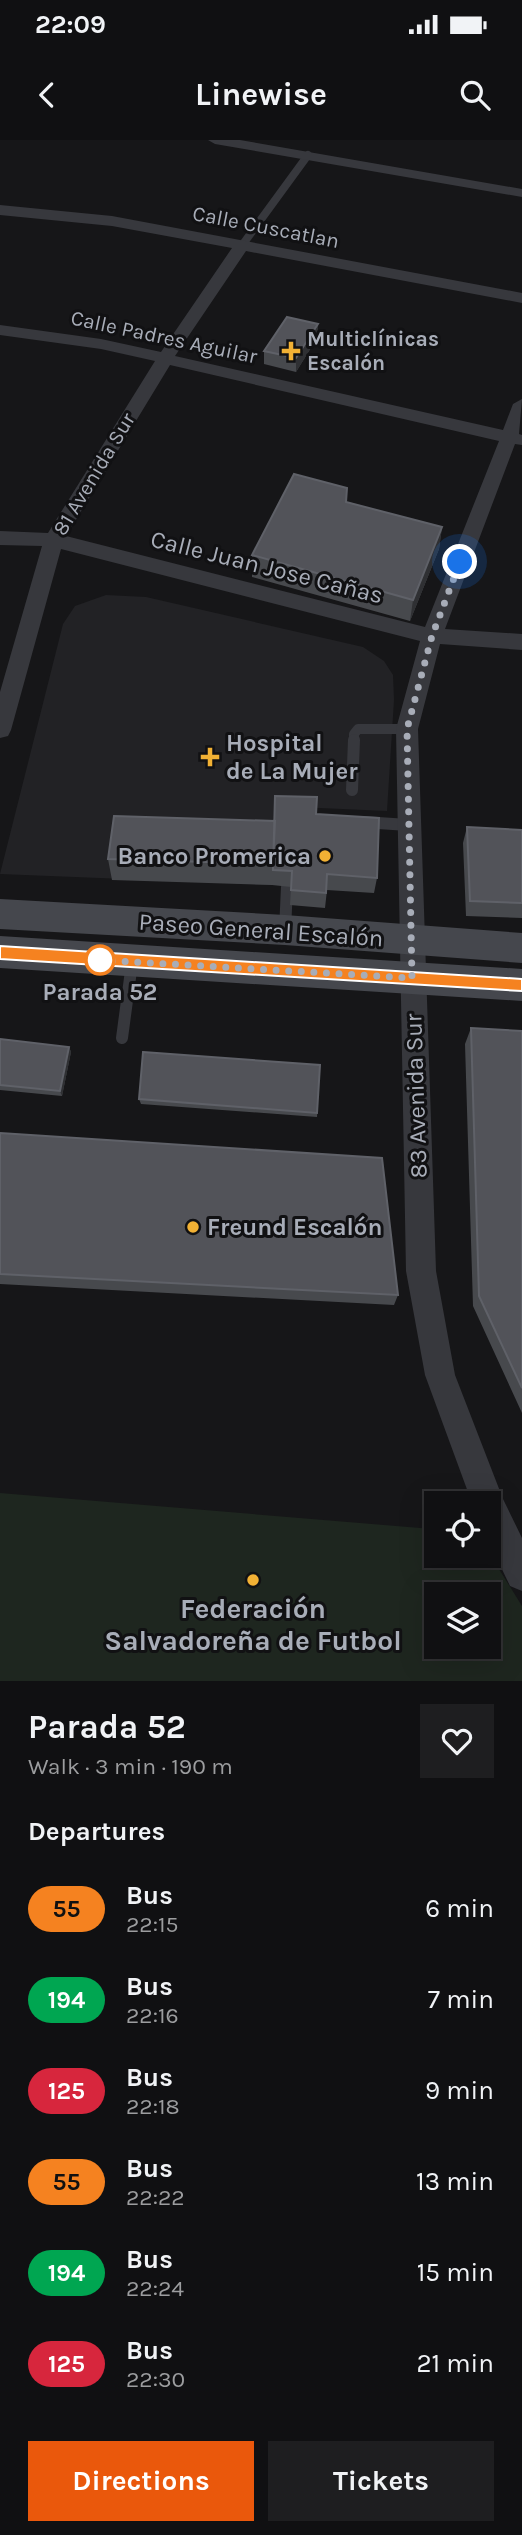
<!DOCTYPE html>
<meta charset="utf-8">
<style>
body{margin:0;font-family:Karla,sans-serif;background:#1e1e20;color:#f1f3f6;height:100vh;display:flex;flex-direction:column;font-size:26px;white-space:nowrap}
*{box-sizing:border-box;margin:0}
p{font-size:23px;color:#9c9d9f}
.icon{flex:none;width:38px;height:38px;fill:none;stroke:currentColor;stroke-width:2;stroke-linecap:round;stroke-linejoin:round}
.map{position:relative;height:1541px;overflow:hidden}
.details{display:flex;flex-direction:column;background:#101012;flex:1}
.details>*{flex:none}
.badge{padding:0 14px;border-radius:23px;font-size:24px;line-height:46px}
.fabs{position:absolute;left:424px;top:1351px;display:grid;gap:14px}
.fabs a{display:grid;place-items:center;width:77px;height:77px;border-radius:0px;background:#101012;box-shadow:0 7px 28px #0002,0 0 0 2px #303032;font-size:35px}
.you{position:absolute;width:35px;height:35px;margin:-18px;border:5px solid #fff;border-radius:50%;background:#1a73e8;box-shadow:0 0 0 10px #1a73e833}
.map>.badge{position:absolute;translate:-50% -50%;box-shadow:0 0 0 4px #fff}
h2{padding:0 28px;font-size:26px;line-height:63px}
.round{display:grid;place-items:center;flex:none;width:74px;height:74px;border-radius:0px;background:#1e1e20}
.head{display:flex;align-items:center;justify-content:space-between;height:119px;padding:0 28px}
h1{font-size:33px;font-weight:700;line-height:52px}
.cta{display:flex;gap:14px;margin-top:auto;padding:14px 28px}
.cta a{flex:1;height:80px;border-radius:0px;background:#ea580c;color:#fff;font-size:28px;font-weight:700;line-height:80px;text-align:center}
.cta a+a{background:#1e1e20;color:#f1f3f6}
ul{padding:0;list-style:none}
li{display:flex;align-items:center;gap:21px;height:91px;padding:0 28px}
li div{flex:1}
li b{display:block;font-size:26px}
li em{font-style:normal}
li .badge{min-width:77px;font-weight:700;text-align:center}
.status{display:flex;justify-content:space-between;align-items:center;height:49px;padding:0 35px;background:#101012;direction:ltr}
.status svg{height:19px;fill:currentColor}
header{display:flex;justify-content:space-between;align-items:center;height:91px;padding:0 28px;background:#101012;font-size:32px;font-weight:700}
.map>svg:first-child{display:block}
</style>
<div class="status"><b>22:09</b><svg viewBox="0 0 49 12"><path d="M0 12V9h3v3zM5 12V6h3v6zM10 12V3h3v9zM15 12V0h3v12zM26 1h20v11H26zM47 4h2v5h-2z"/></svg></div>
<header><svg class="icon" aria-label="back" viewBox="0 0 24 24"><path d="M15 5l-7 7 7 7"/></svg>Linewise<svg class="icon" aria-label="search" viewBox="0 0 24 24"><circle cx="10" cy="10" r="6"/><path d="M15 15l6 6"/></svg></header>
<div class="map">
<svg width="522" height="1541" viewBox="0 0 522 1541">
<rect width="100%" height="100%" fill="#161618"/>
<path fill="#222225" d="M106 455 146 457 363 507 384 521 393 535 394 560 387 671 275 666 272 745 0 734 63 484 75 466Z"/>
<path fill="#1e261f" fill-rule="evenodd" d="M0 1353 432 1389 436 1391V1416H480L497 1426 522 1466V1541H0ZM436 1454H488V1507H436Z"/>
<g fill="none" stroke-linecap="round" stroke-linejoin="round">
<path stroke="#37383d" stroke-width="8" d="M243 104 308 15"/>
<path stroke="#37383d" stroke-width="10" d="M354 601V594L358 589H407"/>
<path stroke="#37383d" stroke-width="12" d="M352 650 354 600
M363 682 408 685
M285 790 287 747
M122 898 132 823"/>
<path fill="#37383d" fill-rule="evenodd" d="M208 0H240L522 49V57L215 4Z
M0 65 112 76 522 153V163L246 111 175 216 503 290 513 264 522 259 519 294 522 295V305L515 304 445 489 522 494V510L440 504 418 589 436 1131 455 1235 503 1359 522 1398V1451L510 1446 488 1400V1363H472L425 1235 406 1131 396 589 420 501 61 409 11 590 8 596 0 598V552L42 406 0 405V391L48 393 155 221 101 209 0 195V185L101 199 161 212 232 108 112 86 0 75ZM170 225 499 301 425 487 66 396Z"/>
<path fill="#45474d" fill-rule="evenodd" d="M0 759 285 775 522 793V823L285 805 0 789Z
M0 796 522 829V861L0 828Z"/>
</g>
<path fill="#47494d" d="M318 184 317 198 296 232 264 224V211Z
M442 387 439 409 410 481 252 437V415Z
M316 674 377 738 374 753 327 750 325 768 290 765 291 747 272 745 112 740 108 719 274 681Z
M467 687 522 690V778L466 776 463 703Z
M471 888 522 891V1273L473 1166 465 904Z
M0 899 69 907 71 912 62 956 0 950Z
M320 925 317 977 141 964 139 959Z
M0 993 398 1155 394 1165 0 1144Z"/>
<path fill="#2f3033" d="M318 184 317 198 296 232V218Z
M442 387 439 409 410 481 413 460Z
M69 907 71 912 62 956 60 951Z"/>
<path fill="#525359" stroke="#5f6168" stroke-width="2" d="M287 177 318 184 296 218 264 211Z
M294 334 347 348 346 362 442 387 413 460 252 415Z
M275 656 317 657 316 674 379 678 377 738 327 734 326 753 291 750 292 731 273 730Z
M114 676 275 681 273 724 108 719Z
M467 687 522 690V763L470 761Z
M471 888 522 891V1248L479 1156Z
M0 899 69 907 60 951 0 945Z
M143 912 320 925 317 973 139 959Z
M0 993 382 1018 398 1155 0 1134Z"/>
<path fill="#f58220" stroke="#fff" stroke-width="2" d="M0 806 522 839V851L0 819Z"/>
<g fill="none" stroke-linecap="round" stroke-linejoin="round">
<path stroke="#a8adb8" stroke-width="7" stroke-dasharray="0 12.6" d="M100 820 412 838 407 589 432 496 460 422"/>
</g>
<g fill="#f2b134" stroke="#111113" stroke-width="2.5">
<path d="M287.5 200.5h7v7h7v7h-7v7h-7v-7h-7v-7h7z"/>
<path d="M206.5 606.5h7v7h7v7h-7v7h-7v-7h-7v-7h7z"/>
<circle cx="325" cy="716" r="7"/>
<circle cx="193" cy="1087" r="7"/>
<circle cx="253" cy="1440" r="7"/>
</g>
<circle fill="#fff" stroke="#f58220" stroke-width="3.5" cx="100" cy="820" r="14"/>
<g text-anchor="middle" dominant-baseline="central" stroke-width="6" stroke-linejoin="round" paint-order="stroke">
<g font-size="21" fill="#a8adb8" stroke="#111113">
<text transform="translate(266 87) rotate(11)">Calle Cuscatlan</text>
<text transform="translate(164 197) rotate(12)">Calle Padres Aguilar</text>
<text transform="translate(94 334) rotate(-59)">81 Avenida Sur</text>
</g>
<g font-size="21" font-weight="bold" fill="#a8adb8" stroke="#111113" text-anchor="start">
<text x="307" y="199">Multiclínicas<tspan x="307" dy="24">Escalón</tspan></text>
</g>
<g font-size="24" fill="#a8adb8" stroke="#111113">
<text transform="translate(267 427) rotate(14)">Calle Juan Jose Cañas</text>
<text transform="translate(261 790) rotate(4)">Paseo General Escalón</text>
<text transform="translate(416 956) rotate(-92)">83 Avenida Sur</text>
</g>
<g font-size="24" font-weight="bold" fill="#a8adb8" stroke="#111113" text-anchor="start">
<text x="226" y="603">Hospital<tspan x="226" dy="28">de La Mujer</tspan></text>
<text x="311" y="716" text-anchor="end">Banco Promerica</text>
<text x="207" y="1087">Freund Escalón</text>
</g>
<g font-size="24" font-weight="bold" fill="#a8adb8" stroke="#111113">
<text x="100" y="852">Parada 52</text>
</g>
<g font-size="28" font-weight="bold" fill="#a8adb8" stroke="#111113">
<text x="253" y="1468">Federación<tspan x="253" dy="32">Salvadoreña de Futbol</tspan></text>
</g>
</g>
</svg>
<div class="fabs">
<a><svg class="icon" aria-label="locate" viewBox="0 0 24 24"><circle cx="12" cy="12" r="6"/><path d="M12 2v4M12 18v4M2 12h4M18 12h4"/></svg></a>
<a><svg class="icon" aria-label="layers" viewBox="0 0 24 24"><path d="M12 4l9 5-9 5-9-5zM3 14l9 5 9-5"/></svg></a>
</div>
<div class="you" style="left:460px;top:422px"></div>
</div>
<section class="details">
<div class="head"><div><h1>Parada 52</h1><p>Walk · 3 min · 190 m</p></div><a class="round"><svg class="icon" aria-label="heart" viewBox="0 0 24 24"><path d="M12 20l-8-8c-3-5 5-10 8-4 3-6 11-1 8 4z"/></svg></a></div>
<h2>Departures</h2>
<ul>
<li><span class="badge" style="background:#f58220;color:#111">55</span><div><b>Bus</b><p>22:15</p></div><em>6 min</em></li>
<li><span class="badge" style="background:#00a651;color:#fff">194</span><div><b>Bus</b><p>22:16</p></div><em>7 min</em></li>
<li><span class="badge" style="background:#d7263d;color:#fff">125</span><div><b>Bus</b><p>22:18</p></div><em>9 min</em></li>
<li><span class="badge" style="background:#f58220;color:#111">55</span><div><b>Bus</b><p>22:22</p></div><em>13 min</em></li>
<li><span class="badge" style="background:#00a651;color:#fff">194</span><div><b>Bus</b><p>22:24</p></div><em>15 min</em></li>
<li><span class="badge" style="background:#d7263d;color:#fff">125</span><div><b>Bus</b><p>22:30</p></div><em>21 min</em></li>
</ul>
<div class="cta"><a>Directions</a><a>Tickets</a></div>
</section>
